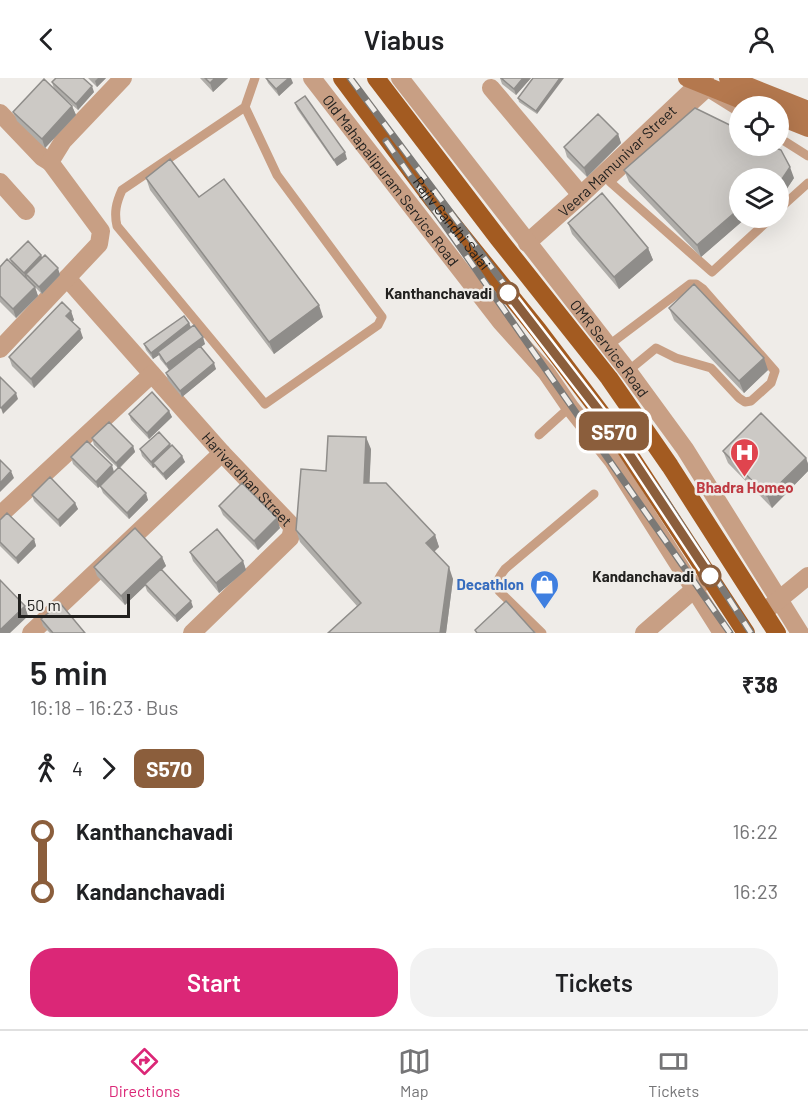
<!DOCTYPE html>
<meta charset="utf-8">
<style>
body{margin:0;font-family:Barlow,sans-serif;background:#f2f2f2;color:#202124;height:100vh;display:flex;flex-direction:column;font-size:22px;white-space:nowrap}
*{box-sizing:border-box;margin:0}
p{font-size:20px;color:#757577}
.icon{flex:none;width:33px;height:33px;fill:none;stroke:currentColor;stroke-width:2;stroke-linecap:round;stroke-linejoin:round}
.map{position:relative;height:555px;overflow:hidden}
.drawer{display:flex;flex-direction:column;background:#fff;flex:1}
.drawer>*{flex:none}
.badge{padding:0 12px;border-radius:9px;font-size:21px;line-height:39px}
.controls{position:absolute;left:729px;top:18px;display:grid;gap:12px}
.controls a{display:grid;place-items:center;width:60px;height:60px;border-radius:50%;background:#fff;box-shadow:0 6px 24px #0002;font-size:30px}
.scale{position:absolute;left:18px;bottom:15px;width:112px;box-sizing:border-box;padding-left:6px;border:3px solid #22211f;border-top:0;font-size:16px;line-height:21px;white-space:nowrap;color:#22211f;-webkit-text-stroke:4px #efece8;paint-order:stroke}
.map>.badge{position:absolute;translate:-50% -50%;box-shadow:0 0 0 3px #fff}
.legs{display:flex;align-items:center;gap:9px;height:66px;padding:0 30px;font-size:20px}
.legs p{margin-inline-start:auto}
.overview{display:flex;align-items:center;justify-content:space-between;height:102px;padding:0 30px}
h1{font-size:33px;font-weight:600;line-height:45px}
.primary-button{display:flex;gap:12px;margin-top:auto;padding:12px 30px}
.primary-button a{flex:1;height:69px;border-radius:24px;background:#db2777;color:#fff;font-size:24px;font-weight:600;line-height:69px;text-align:center}
.primary-button a+a{background:#f2f2f2;color:#202124}
ul{padding:0 30px;list-style:none}
li{display:flex;align-items:center;gap:21px;height:60px;font-size:22px}
li i{display:grid;place-items:center;width:9px;height:100%;margin:0 8px;background:currentColor}
li i::after{content:'';width:15px;height:15px;margin:-8px;border:4px solid;border-radius:50%;background:#fff}
li p{margin-inline-start:auto}
li:first-child i{background:linear-gradient(#0000 50%,currentColor 0)}
li:last-child i{background:linear-gradient(currentColor 50%,#0000 0)}
header{display:flex;justify-content:space-between;align-items:center;height:78px;padding:0 30px;background:#fff;font-size:27px;font-weight:600}
.tab-bar{display:flex;justify-content:space-around;align-items:center;height:84px;border-top:2px solid #e0e0e0;background:#fff;font-size:16px;color:#757577}
.tab-bar a{display:grid;justify-items:center;gap:3px}
.tab-bar .active{color:#db2777}
.map>svg:first-child{display:block}
</style>
<header><svg class="icon" aria-label="back" viewBox="0 0 24 24"><path d="M15 5l-7 7 7 7"/></svg>Viabus<svg class="icon" aria-label="person" viewBox="0 0 24 24"><circle cx="12" cy="8" r="4"/><path d="M4 21q1-7 8-7t8 7"/></svg></header>
<div class="map">
<svg width="808" height="555" viewBox="0 0 808 555">
<rect width="100%" height="100%" fill="#efece8"/>
<g fill="none" stroke-linecap="round" stroke-linejoin="round">
<path stroke="#c89f84" stroke-width="9" d="M245 29 277 97 382 239 378 247 265 326 117 148C114 135 116 125 122 112L245 29 255 0
M740 35 708 15 610 104 712 194 771 140
M778 59 808 78
M778 132 808 105
M609 267 690 206H696L703 211 775 293 771 305 751 323 745 324 739 320 711 290 676 280 656 270 628 293
M539 357 570 329
M542 555 499 513C496 503 499 499 505 491L594 416"/>
<g stroke="#c89f84" stroke-width="18">
<path d="M491 10 581 117"/>
<path d="M0 35 42 79 50 84"/>
<path d="M0 104 26 133"/>
<path id="s1" d="M527 165 581 117 705 0"/>
<path id="s2" d="M67 200 222 375 291 447 292 453 290 460 192 555"/>
<path d="M0 271 99 166 101 153 50 84 63 63 123 0"/>
<path d="M0 437 152 296"/>
<path d="M31 555 222 375"/>
<path d="M644 555 706 501"/>
</g>
<g stroke="#c89f84" stroke-width="18">
<path id="s3" d="M312 0 501 244 546 294 570 329 613 383 722 555"/>
<path id="s4" d="M400 0 628 293 685 371 800 555"/>
<path d="M770 529 808 498"/>
</g>
<path stroke="#b4784e" stroke-width="18" d="M687 0 756 28
M728 0 808 32
M778 38 808 50"/>
<g stroke="#a35b21" stroke-width="18">
<path id="s5" d="M342 0 433 122 538 252 610 347 746 555"/>
<path d="M376 0 498 160 609 300 670 388 777 555"/>
</g>
<defs>
<path id="rail" d="M350 0 662 417 751 555
M386 63 730 555"/>
</defs>
<use href="#rail" stroke="#7b7976" stroke-width="7"/>
<use href="#rail" stroke="#efece8" stroke-width="4.5" stroke-dasharray="14" stroke-linecap="butt"/>
</g>
<path fill="#afada9" d="M88 0H106L97 9Z
M200 0H228L213 14Z
M266 0 293 5 279 18 268 5Z
M500 0H531L516 17 502 6Z
M533 0 537 36 519 24 518 20Z
M52 4 94 14 78 32 54 11Z
M295 25 347 81 337 88 297 31Z
M72 28 76 37 45 70 17 43 13 34Z
M618 56 621 65 587 99 567 79 564 69Z
M624 92 794 100 786 112 778 115V100H740V140H746L701 179 629 104Z
M146 100 199 119 323 239 274 276 150 112Z
M568 145 648 170 653 182 619 211 572 156Z
M41 177 42 180 60 197 42 216 35 209 38 218 16 240 0 224V189L12 186 10 181Z
M669 230 768 292 744 315 674 242Z
M71 233 74 242 72 244 83 260 34 310 12 288 9 279Z
M191 249 205 266 201 269 216 291 182 319 168 302 166 295 179 285 169 292 160 281 159 277 153 281 146 272 144 266Z
M169 333 172 339 149 361 131 342 129 336Z
M92 360 133 368 135 374 120 390 148 422 129 441 103 415 100 408 118 390 94 367Z
M170 366 171 369 182 378 185 384 166 402 156 391 155 389 153 390 142 378 140 371Z
M371 371 369 405 435 457 439 469 434 473 453 501 446 555H328L357 528 300 464 296 452 326 393Z
M723 373 806 380 808 386V393L772 430 728 385Z
M71 379 114 394 98 410 73 386Z
M32 417 75 425 78 431 60 449 34 423Z
M219 428 280 450 258 472 223 437Z
M0 442 34 461 36 468 18 486 0 468Z
M190 474 243 483 246 492 219 515 193 483Z
M162 479 166 488 161 492 193 529 177 544 147 513 145 507 125 527 97 498 94 489Z
M41 541 85 555H50L43 548Z"/>
<path fill="#8f8d8a" d="M98 0H106L97 9 95 3Z
M215 0H228L213 14 210 5Z
M289 0H291L293 5 279 18 276 11Z
M523 0H531L516 17 514 11Z
M560 0H564L537 36 536 33Z
M92 8 94 14 78 32 76 26Z
M72 28 76 37 45 70 42 61Z
M618 56 621 65 587 99 584 90Z
M345 74 347 81 337 88 334 82Z
M790 89 794 100 786 112 782 101Z
M740 130V140H746L701 179 697 167Z
M648 170 653 182 619 211 614 199Z
M41 177 44 184 26 196 27 200 26 201 24 195Z
M58 190 60 197 42 216 39 209Z
M35 209 38 218 16 240 13 231Z
M319 227 323 239 274 276 269 264Z
M71 233 74 242 69 247 66 238Z
M189 245 192 251 158 274 159 277 153 281 151 275Z
M80 251 83 260 34 310 31 301Z
M203 259 205 266 169 292 166 286Z
M764 280 768 292 744 315 739 303Z
M214 285 216 291 182 319 180 313Z
M16 315 18 321 3 336 1 330Z
M169 333 172 339 149 361 147 355Z
M366 359 371 371 369 417 364 405Z
M170 366 172 373 153 385 155 389 153 390 151 384Z
M133 368 135 374 118 391 116 385Z
M182 378 185 384 166 402 163 396Z
M806 380 808 386V393L772 430 767 418Z
M112 387 114 394 98 410 96 404Z
M11 393 14 400 0 414V405Z
M146 415 148 422 129 441 127 435Z
M75 425 78 431 60 449 58 442Z
M277 440 280 450 258 472 254 463Z
M435 457 439 469 431 477 426 465Z
M34 461 36 468 18 486 16 480Z
M162 479 166 488 125 527 121 518Z
M243 483 246 492 219 515 216 505Z
M449 489 453 501 446 555H440Z
M191 523 193 529 177 544 175 538Z
M25 528 28 538 10 555H0V552Z"/>
<path fill="#ccc9c5" stroke="#8f8d8a" stroke-width="1.5" d="M56 0H83L92 8 76 26 52 4Z
M205 0H215L210 5Z
M266 0H289L276 11Z
M501 0H523L514 11Z
M533 0H560L536 33 518 20Z
M44 1 72 28 42 61 13 34Z
M305 18 345 74 334 82 295 25Z
M695 30 740 52V68H771L781 72 790 89 782 101 778 102V100H740V130L697 167 624 92Z
M598 36 618 56 584 90 564 69Z
M170 81 199 119 224 101 319 227 269 264 146 100Z
M602 115 648 170 614 199 568 145Z
M28 163 41 177 24 195 10 181Z
M45 177 58 190 39 209 26 196Z
M7 181 35 209 13 231 0 218V189Z
M694 206 764 280 739 303 669 230Z
M62 224 71 233 66 238 80 251 31 301 9 279Z
M184 238 189 245 151 275 144 266Z
M194 247 203 259 166 286 158 274Z
M200 268 214 285 180 313 166 295Z
M0 299 16 315 1 330 0 329Z
M152 314 169 333 147 355 129 336Z
M761 335 806 380 767 418 723 373Z
M109 344 133 368 116 385 92 360Z
M159 354 170 366 151 384 140 371Z
M328 358 366 359 364 405H386L435 457 426 465 449 489 440 555H328L361 525 296 452 301 391 326 393Z
M87 363 112 387 96 404 71 379Z
M172 367 182 378 163 396 153 385Z
M0 382 11 393 0 405Z
M119 389 146 415 127 435 100 408Z
M50 399 75 425 58 442 32 417Z
M242 405 277 440 254 463 219 428Z
M7 435 34 461 16 480 0 464V442Z
M135 450 162 479 121 518 94 489Z
M217 451 243 483 216 505 190 474Z
M161 491 191 523 175 538 145 506Z
M0 502 25 528 0 552Z
M506 523 535 555H477L475 552Z
M60 525 85 555H53L41 541Z"/>
<g fill="none" stroke-linecap="round" stroke-linejoin="round">
<defs>
<path id="line-1" d="M508 215 610 347 710 498"/>
</defs>
<use href="#line-1" stroke="#fff" stroke-width="14"/>
<use href="#line-1" stroke="#8b5e3c" stroke-width="9"/>
</g>
<defs>
<symbol id="hospital-pin" viewBox="-11 -11 22 30"><path d="M0 17L-7.5 6A9.5 9.5 0 1 1 7.5 6Z" fill="#e0444e" stroke="#efece8"/><path d="M-5-5h3v3.5h4V-5h3V5h-3V1.5h-4V5h-3Z" fill="#fff"/></symbol>
<symbol id="shop-pin" viewBox="-11 -11 22 30"><path d="M0 17L-7.5 6A9.5 9.5 0 1 1 7.5 6Z" fill="#3f7fe0" stroke="#efece8"/><path d="M-5-2.5h2.3a2.7 3.5 0 0 1 5.4 0H5L5.5 6h-11ZM-1.5-2.5h3a1.5 2.3 0 0 0-3 0Z" fill="#fff"/></symbol>
</defs>
<g fill-rule="evenodd">
<use href="#hospital-pin" x="728" y="358" width="33" height="45"/>
<use href="#shop-pin" x="528" y="490" width="33" height="45"/>
</g>
<g fill="#fff" stroke="#8b5e3c" stroke-width="3">
<circle cx="508" cy="215" r="10"/>
<circle cx="710" cy="498" r="10"/>
</g>
<g text-anchor="middle" dominant-baseline="central" stroke-width="5" stroke-linejoin="round" paint-order="stroke">
<g font-size="15" fill="#22211f" stroke="#efece8">
<text stroke="none"><textPath href="#s1" startOffset="122">Veera Mamunivar Street</textPath></text>
<text stroke="none"><textPath href="#s3" startOffset="129">Old Mahapalipuram Service Road</textPath></text>
<text stroke="none"><textPath href="#s5" startOffset="182">Rajiv Gandhi Salai</textPath></text>
<text stroke="none"><textPath href="#s4" startOffset="342">OMR Service Road</textPath></text>
<text stroke="none"><textPath href="#s2" startOffset="270">Harivardhan Street</textPath></text>
</g>
<g font-size="15" font-weight="bold" fill="#22211f" stroke="#efece8" text-anchor="end">
<text x="492" y="215">Kanthanchavadi</text>
<text x="694" y="498">Kandanchavadi</text>
</g>
<g font-size="15" font-weight="bold" fill="#be3a42" stroke="#efece8">
<text x="745" y="409">Bhadra Homeo</text>
</g>
<g font-size="15" font-weight="bold" fill="#366cbe" stroke="#efece8" text-anchor="end">
<text x="524" y="506">Decathlon</text>
</g>
</g>
</svg>
<div class="controls">
<a><svg class="icon" aria-label="locate" viewBox="0 0 24 24"><circle cx="12" cy="12" r="6"/><path d="M12 2v4M12 18v4M2 12h4M18 12h4"/></svg></a>
<a><svg class="icon" aria-label="layers" viewBox="0 0 24 24"><path d="M12 4l9 5-9 5-9-5zM3 14l9 5 9-5"/></svg></a>
</div>
<div class="scale">50 m</div>
<b class="badge" style="left:614px;top:353px;background:#8b5e3c;color:#fff">S570</b>
</div>
<section class="drawer">
<div class="overview"><div><h1>5 min</h1><p>16:18 – 16:23 · Bus</p></div><b>₹38</b></div>
<div class="legs"><svg class="icon" aria-label="walk" viewBox="0 0 24 24"><circle cx="13" cy="4" r="2"/><path d="M13 8l-2 6 4 7M11 14l-3 7M7 12l3-4h3l4 4"/></svg>4<svg class="icon" aria-label="forward" viewBox="0 0 24 24"><path d="M9 5l7 7-7 7"/></svg><b class="badge" style="background:#8b5e3c;color:#fff">S570</b></div>
<ul>
<li><i style="color:#8b5e3c"></i><b>Kanthanchavadi</b><p>16:22</p></li>
<li><i style="color:#8b5e3c"></i><b>Kandanchavadi</b><p>16:23</p></li>
</ul>
<div class="primary-button"><a>Start</a><a>Tickets</a></div>
</section>
<nav class="tab-bar">
<a class="active"><svg class="icon" aria-label="directions" viewBox="0 0 24 24"><path d="M12 3l9 9-9 9-9-9zM9 14v-3h6M13 9l2 2-2 2"/></svg>Directions</a>
<a><svg class="icon" aria-label="map" viewBox="0 0 24 24"><path d="M3 6l6-2 6 2 6-2v14l-6 2-6-2-6 2zM9 4v14M15 6v14"/></svg>Map</a>
<a><svg class="icon" aria-label="tickets" viewBox="0 0 24 24"><path d="M3 7h18v10H3zM15 7v10"/></svg>Tickets</a>
</nav>
